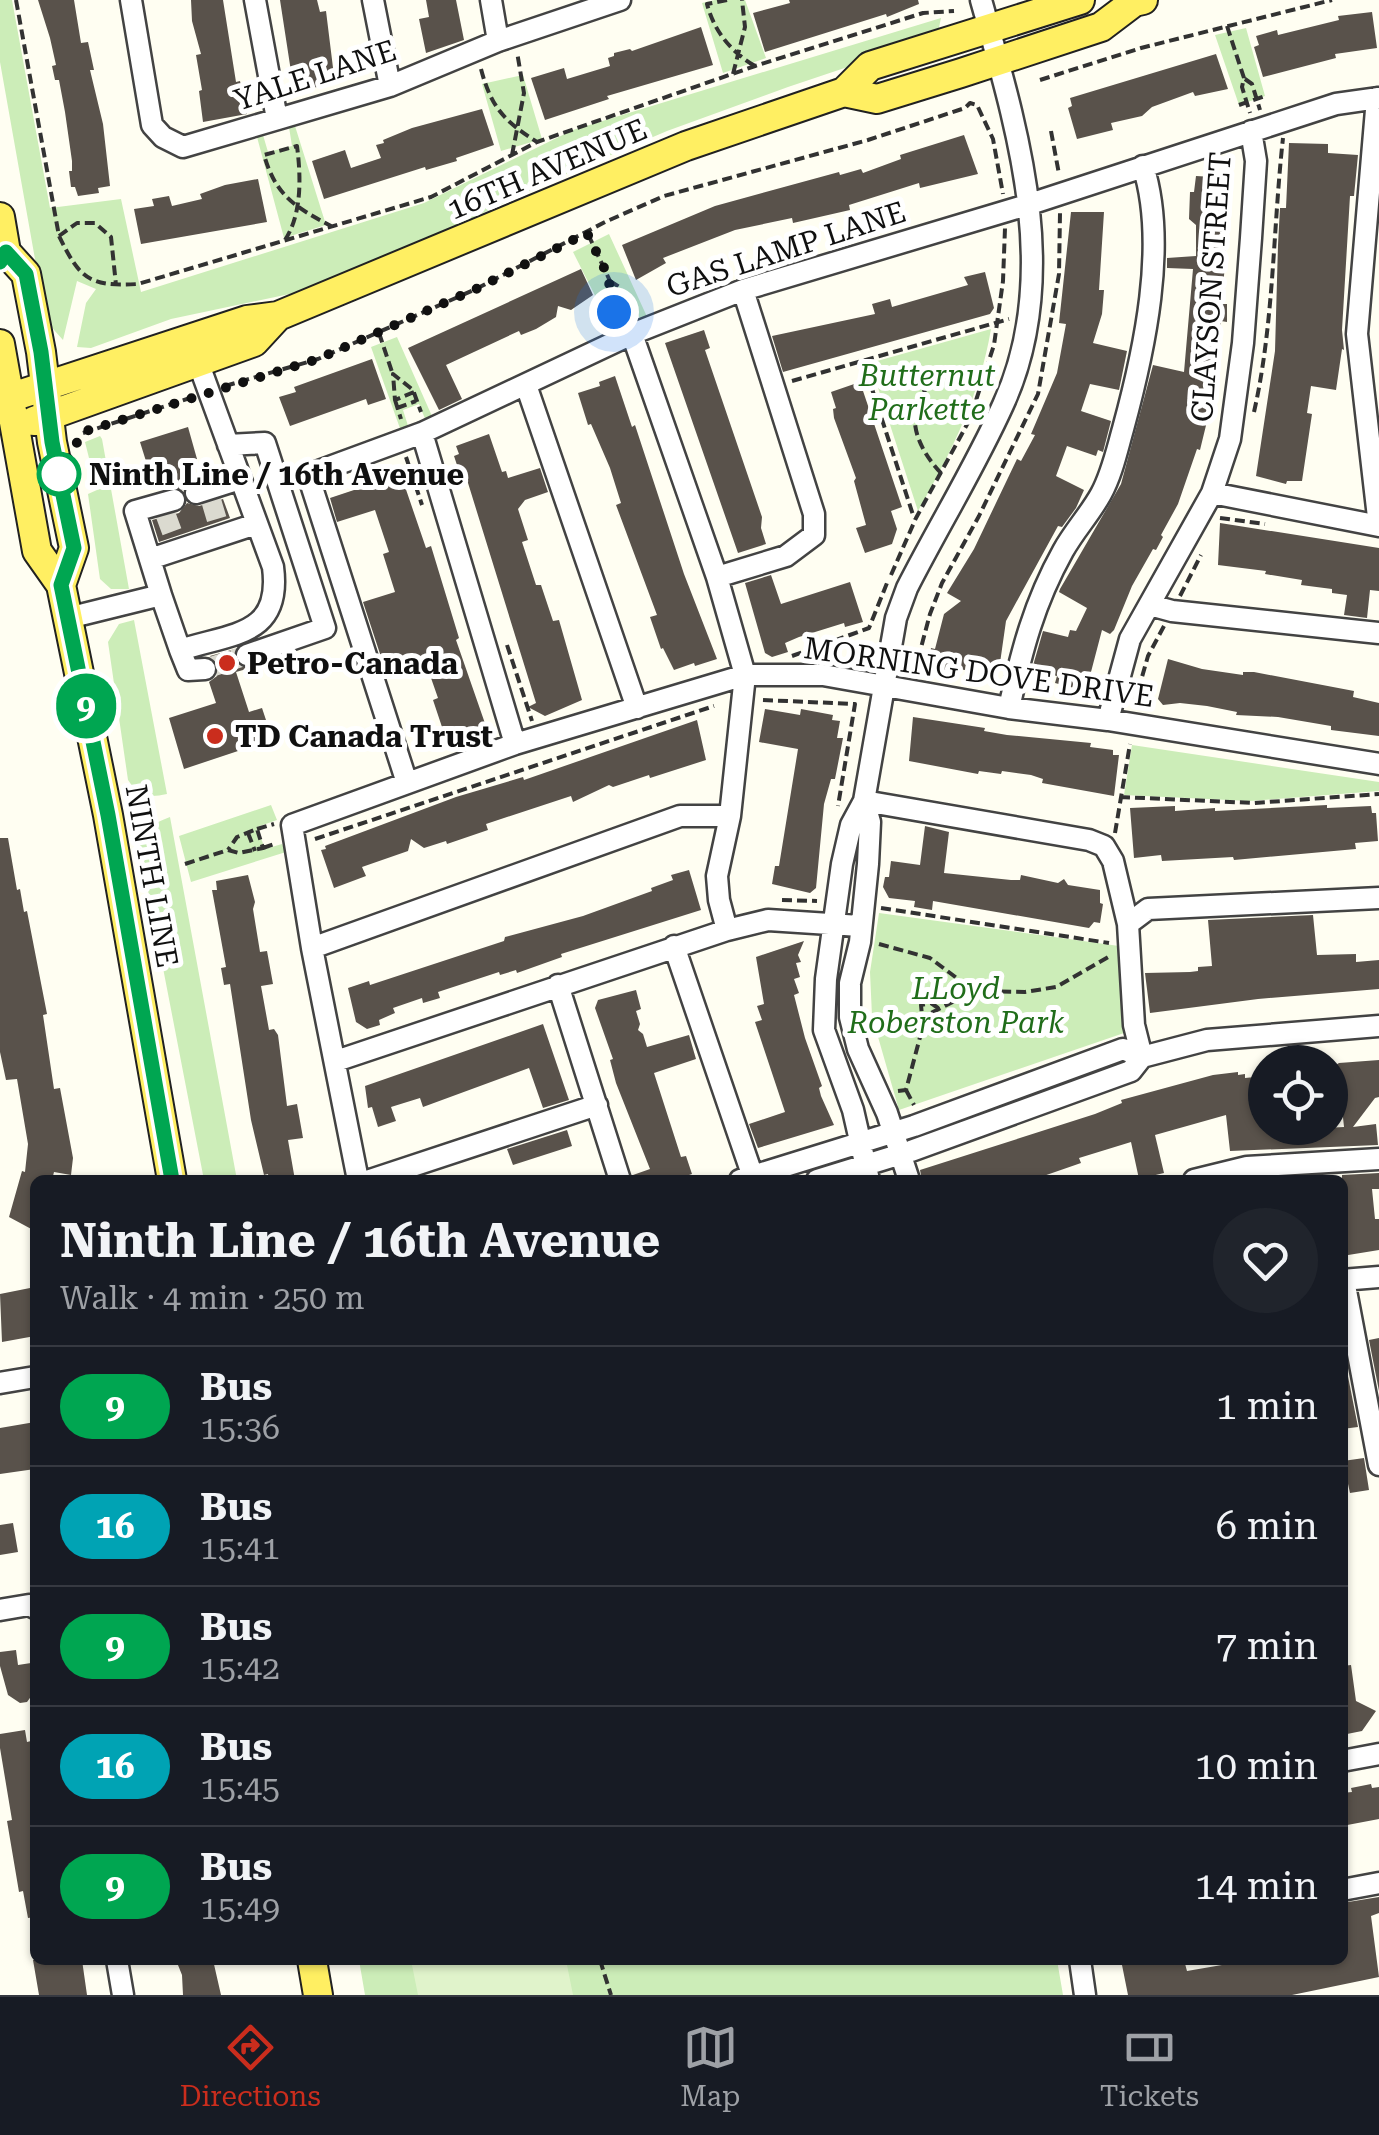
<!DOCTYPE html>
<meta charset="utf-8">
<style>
body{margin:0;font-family:"Roboto Serif",serif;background:#20242c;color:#f1f3f6;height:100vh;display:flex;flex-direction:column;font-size:38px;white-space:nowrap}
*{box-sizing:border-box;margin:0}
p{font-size:32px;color:#9ea1a6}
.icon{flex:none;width:55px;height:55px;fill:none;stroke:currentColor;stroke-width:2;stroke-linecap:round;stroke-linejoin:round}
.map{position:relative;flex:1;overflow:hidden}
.panel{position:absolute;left:30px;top:1175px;width:1318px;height:790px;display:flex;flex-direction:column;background:#171b24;border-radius:15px;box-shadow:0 2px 8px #0004}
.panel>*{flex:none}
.badge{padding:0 20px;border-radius:32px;font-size:35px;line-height:65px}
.tools{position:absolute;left:1248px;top:1045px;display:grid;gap:20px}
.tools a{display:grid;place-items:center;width:100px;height:100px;border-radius:50%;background:#171b24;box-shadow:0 2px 8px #0004;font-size:50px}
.you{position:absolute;width:50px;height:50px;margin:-25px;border:8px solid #fff;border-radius:50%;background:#1a73e8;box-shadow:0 0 0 15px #1a73e833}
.map>.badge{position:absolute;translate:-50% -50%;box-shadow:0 0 0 5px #fff}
.round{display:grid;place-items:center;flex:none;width:105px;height:105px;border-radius:52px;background:#20242c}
.headline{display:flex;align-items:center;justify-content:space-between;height:170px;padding:0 30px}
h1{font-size:48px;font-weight:700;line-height:75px}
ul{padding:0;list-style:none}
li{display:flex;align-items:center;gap:30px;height:120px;padding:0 30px;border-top:2px solid #363941}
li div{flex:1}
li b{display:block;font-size:38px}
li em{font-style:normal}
li .badge{min-width:110px;font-weight:700;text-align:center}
.tab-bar{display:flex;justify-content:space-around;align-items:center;height:140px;border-top:2px solid #363941;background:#171b24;font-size:28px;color:#9ea1a6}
.tab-bar a{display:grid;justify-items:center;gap:5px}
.tab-bar .on{color:#ca2d1d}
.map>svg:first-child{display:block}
</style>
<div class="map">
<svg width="1379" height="1995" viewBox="0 0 1379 1995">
<rect width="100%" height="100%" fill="#fffef2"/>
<path fill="#ccedb8" d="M0 0H12L50 208 121 199 141 292 424 203 573 130 941 18 937 37 788 87 667 131 550 181 332 285 171 319 91 348 77 347 86 303 96 289 77 281 63 340 46 321 0 62Z
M715 0H745L766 58 723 73 702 3Z
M1246 28 1265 96 1239 105 1215 35Z
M523 75 542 139 501 151 482 84Z
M295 126 326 225 284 238 257 137 263 135 268 152 292 146 289 127Z
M609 234 649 321 643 324 631 302 611 311 622 334 616 337 573 252Z
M991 329C980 395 951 453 918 511L870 363Z
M397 337 435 423 428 426 419 404 403 410 410 432 402 434 371 347Z
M100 436 102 439 129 589H111L100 579 99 572 88 494 97 490 85 442Z
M134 620 167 794C148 798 139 797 128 780L108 642 119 624Z
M1132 745 1379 782V791L1250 801 1124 795Z
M271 805 277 820 257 827 265 849 282 844 286 852 191 882 179 836Z
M170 817 237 1180H204L140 849C141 828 153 824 170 817Z
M879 913 1119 946 1127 1032 899 1110 872 1016 870 972Z
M359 1960H1057L1063 1995H365Z"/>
<path fill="#e0f3cb" d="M411 1960H566L573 1995H418Z"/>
<path fill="#59524b" d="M38 0H74L81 43 88 42 94 70H90L103 124 110 186 98 188 99 193 78 196 75 187H71L69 171H72V161L65 112 59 80H55L52 66 56 65 50 38Z
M191 0H223L236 82 240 81 247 114 203 122 199 91 202 90 196 55 201 54 192 21Z
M280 0H317L320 12 326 11 335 84 294 91Z
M426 0H456L464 40 426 53 419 19 429 17Z
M789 0H918L919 4 887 17 886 14 765 52 753 13 790 3Z
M1372 12 1377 48 1335 54 1336 58 1263 77 1254 47 1259 45 1256 36 1277 30 1278 35 1339 20 1338 16Z
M701 27 713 65 607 96 609 99 545 120 531 78 564 68 567 79 610 66 608 58 614 56V53L630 49 632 51Z
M1216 54 1228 89 1195 96 1193 92 1152 107 1142 116 1111 123 1113 130 1077 139 1068 108 1072 106 1070 98Z
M482 109 494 145 456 158 457 161 426 170 425 167 324 199 312 161 345 150 351 168 381 158 376 145 384 143 383 140 412 128Z
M964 135 978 174 920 188 919 183 849 205 850 210 793 223 792 218 735 230 663 258 666 263 636 280 622 245 715 206 839 172 840 175 861 169 863 173 901 159 900 155Z
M1289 143 1328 144V153L1358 155 1354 196H1350L1342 330 1344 350 1342 349 1336 390 1311 386 1307 413 1312 414 1302 481H1287L1286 484 1256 476 1275 351 1278 245 1280 208H1286Z
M1196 176 1231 178 1222 304H1227V322L1221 321 1219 330 1210 409 1200 450 1197 449 1178 504 1161 535 1163 537 1156 550 1153 549 1132 586 1114 630 1110 634 1102 630 1086 691 1055 683 1057 676 1032 669 1043 631 1068 637 1070 630 1076 631 1087 608 1059 592 1060 589 1121 484 1153 365 1184 372 1193 269 1167 268V258L1196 256V225L1189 219 1190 192H1194Z
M258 179 267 222 141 244 134 209 154 206 152 199 169 196 172 206 202 199 200 194 225 185Z
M1071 212H1104L1099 290H1104L1102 314 1093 343 1127 351 1119 390 1090 384 1081 411 1111 421 1103 452 1098 450 1096 456 1067 446 1056 476 1084 490 1076 508 1062 527 1058 526 1006 621 999 670 966 664 965 670 952 668 951 673 927 669 931 648 935 649 944 614 961 601 947 593 974 549 1017 459 1021 461 1035 435 1031 434 1057 373 1066 324 1059 323Z
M581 269 593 295 571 310 558 306 556 317 536 329 521 335 519 331 446 365 462 399 439 410 408 348Z
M985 272 994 308 990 314 783 372 772 336 875 314 872 304 890 299 892 307 968 285 964 277Z
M704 330 710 348 705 350 762 517 761 528 766 544 738 553 665 343Z
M372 359 386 399 368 405 366 399 290 426 279 397 296 392 294 387Z
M615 376 632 427 635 425 684 574 717 659 695 666 694 663 674 670 663 648 661 649 650 617 657 615 616 505 621 503 610 468 591 424 588 425 578 393 600 386 599 382Z
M860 382 902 507 891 511 897 529 892 544 865 553 856 528 866 525 854 481 856 478 834 418 833 409 836 408 831 392Z
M188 427 197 459 187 462 192 480 183 490 170 487 165 469 150 474 140 442Z
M489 434 502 472 506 471 508 478 540 468 548 492 525 500 518 509 528 540 522 542 536 585H541L553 621 559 620 582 700 545 716 528 707 536 703 464 470 459 471 454 456 459 454 456 446Z
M395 468 397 474 400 472 426 548 431 546 459 638 456 640 488 732 470 738 469 735 447 742 433 700 438 698 424 658 415 661 413 653 383 663 363 602 395 592 383 554 389 552 375 510 337 522 330 498 360 488 358 480Z
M223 499 230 518 159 542 152 520 179 513 187 503 199 506Z
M1220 523 1379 548V591L1370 590 1367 618 1344 615 1347 595 1332 593V589L1301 585 1302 580 1265 574 1266 571 1218 565Z
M771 575 781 604 850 582 863 622 845 627 844 623 799 637 785 643 788 652 772 657 765 653 745 583Z
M235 649 234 659 237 665 250 668 236 672 249 712 262 708 267 723 254 727 259 744 184 769 169 718 216 703 209 682 217 676 219 667 210 656Z
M1168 659 1202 669 1243 675V672H1254L1354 691 1353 697 1379 703V736L1331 730V726L1278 717 1236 715 1237 712 1207 706 1180 703 1163 705 1158 699Z
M765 709 800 715 801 709 833 715 832 720 840 721 837 738H843L835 779H831L824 804 816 888 810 893 772 884 775 866H779L798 749 759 742Z
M913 717 985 728 984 731 1007 735 1091 743 1090 747 1113 750V755H1119L1114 796 1042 783 1043 779 1031 775 1002 771 1001 774 979 771 978 774 909 761Z
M697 720 706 760 650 778 649 775 613 787 609 785 573 802 571 796 486 824 488 830 447 844 446 841 424 848 411 839 408 851 362 867 366 876 334 888 321 850 326 849 325 846 456 797 523 777 524 780Z
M1327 805V808L1371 806 1372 813H1376L1378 841 1355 843 1356 849 1234 860 1233 857 1162 861 1161 855 1134 858 1130 808 1175 806V811L1215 808V811Z
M925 826 949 832 944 873 1011 880H1020L1021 875 1058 883 1064 879 1068 885 1100 890V903L1103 904 1100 923 1094 922 1089 928 933 901 932 910 914 907 915 901 889 898 883 887 885 877H889L891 861 920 865Z
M0 838H8L17 890 20 889 24 912 27 911 47 1014 43 1015 54 1089 60 1088 73 1158 71 1175 54 1172 52 1180H35V1231L9 1217 22 1171 25 1172 28 1144 17 1079 6 1080 0 1052Z
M689 870 701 910 561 954 562 957 517 973 516 970 500 975 499 972 438 992 440 998 423 1003 422 998 393 1008 395 1013 379 1020 380 1025 367 1029 356 1022 348 988 369 981 370 985 504 941 505 937 583 916 652 891 651 888 673 880 671 875Z
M248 875 255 902 253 909 260 952 267 951 273 984 261 986 269 1030 274 1029 278 1035 287 1106 297 1104 303 1138 288 1140 295 1180H269L268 1174 264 1175 251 1120 230 984 224 985 221 968 226 967 212 890H217L216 881Z
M1313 915 1317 955 1356 954V962L1379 960V989L1258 999 1150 1013 1145 973 1190 972 1198 971V967L1212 966 1208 920Z
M804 941 798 955 801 962 796 963 800 977 794 979 799 993 794 995 805 1038 822 1086 819 1088 821 1096 834 1125 758 1148 749 1124 785 1112 755 1022 762 1020 757 1006 764 1004 756 957Z
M636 990 641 1009 636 1011 640 1024 638 1030 643 1034 647 1047 689 1035 696 1059 654 1073 681 1157 686 1156 692 1174 674 1180H633V1175L650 1169 616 1083 610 1060 613 1059 595 1008 598 1000Z
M543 1024 569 1100 543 1108 529 1068 423 1107 420 1098 391 1107 396 1121 378 1127 372 1107 368 1108 365 1086Z
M1379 1060V1097L1375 1098 1353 1127 1376 1124 1378 1145 1230 1151 1226 1115 1155 1135 1164 1173 1139 1179 1131 1142 1079 1158 1081 1163 1032 1180H922L920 1170 1095 1114 1122 1103 1121 1100 1213 1075 1238 1072V1075L1245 1074V1078L1265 1076V1131L1344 1127 1341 1098 1333 1099 1331 1068 1339 1063Z
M567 1130 572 1146 513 1165 507 1149Z
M1379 1173V1189H1372L1375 1219H1379V1250L1342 1256V1175Z
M35 1287V1336L2 1342 0 1294Z
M1379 1338V1391L1369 1340Z
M1342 1346 1358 1427 1342 1429Z
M35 1422V1469L0 1474V1428Z
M1364 1458 1369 1490 1350 1493 1343 1461Z
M13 1523 18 1552 0 1555V1525Z
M16 1650 18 1665 31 1663 35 1683V1691L27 1702 20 1703 8 1695 0 1666V1652Z
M1351 1665 1356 1701 1376 1711 1362 1731 1342 1735V1666Z
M25 1730 27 1742 35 1740V1917L28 1918 23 1891 19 1892 7 1821 12 1820 0 1748V1734Z
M1371 1784 1372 1788 1379 1787V1819L1342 1826V1793L1352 1792 1351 1788Z
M1379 1897V1913L1371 1916 1379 1977 1292 1995H1128L1121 1960H1184L1187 1971 1251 1960H1342V1903Z
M33 1960H82L87 1995H39Z
M176 1960H213L221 1995H183L182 1975Z"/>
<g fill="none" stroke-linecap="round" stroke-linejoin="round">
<path stroke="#dbdad0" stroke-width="20" stroke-dasharray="20 10" stroke-linecap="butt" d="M211 500 219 527
M165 513 175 540
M205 669 247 655"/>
<defs>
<path id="minor" d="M131 0 152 125 163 137 183 147 390 86 498 41 620 0
M255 0 277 119
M373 0 390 86
M491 0 498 41
M632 334 717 577 745 675 730 816 717 876 719 900 727 930
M526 385 637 708
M422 433 515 744
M228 445 265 443 325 628 247 655
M196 493 240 479
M1212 493 1379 526 1357 334 1377 98
M150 559 256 524
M717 577 786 556 814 535V514L743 290
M161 595 135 511 174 500
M1150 605 1172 611 1379 633
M68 618 161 595 180 650C233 633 282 636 273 567L198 362
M180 650 188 670 205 669
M1009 708C1022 650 1034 603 1063 551 1074 531 1090 514 1101 494 1112 474 1117 450 1123 429 1144 352 1168 244 1143 166
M1108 720 1130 639 1212 493 1230 439 1243 343 1251 238 1256 161 1251 131
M407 783 308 475 422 433 632 334 743 290 1030 204 1336 104 1379 98
M864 801 1089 840 1104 846 1113 861 1128 924 1134 1025 1142 1057
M864 801 870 822 868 864 860 942 850 983V1017L858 1049 887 1113 909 1180
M1128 924 1148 909 1379 898
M674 946 754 1180
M312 948 680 816H730
M558 985 620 1180
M336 1061 727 930 768 920 860 926
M358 1180 312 948 292 825 515 744 745 675H823L1009 708 1108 720 1379 764
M370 1180 597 1105
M740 1180 914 1126 1123 1049 1142 1057
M817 1180 911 1151 1131 1071 1142 1057 1207 1040 1379 1026
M869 1180 853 1110 824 1030 826 979 842 864 851 825 864 801 896 618 907 588C938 527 975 467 1003 405 1063 275 1017 128 981 0
M1194 1180 1247 1167 1379 1159
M1342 1280 1379 1277
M1344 1280 1379 1465
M0 1383 35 1377
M0 1610 29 1605 35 1608
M1342 1761 1379 1754
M1342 1890 1379 1883
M117 1960 123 1995
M1080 1960 1085 1995"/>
<path id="major" d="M844 92 877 99 961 73 1101 27 1134 2 1143 0
M0 217 6 252 26 274 41 352 52 442 74 548 61 585
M0 344 37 551 61 585 108 815 172 1180
M0 401 247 320 278 316 686 146 844 92 870 66 1080 0
M34 421 254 342 278 316
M312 1960 318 1995"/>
</defs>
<use href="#minor" stroke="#434343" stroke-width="25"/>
<use href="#major" stroke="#212121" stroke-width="32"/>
<path stroke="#323232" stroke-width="4" stroke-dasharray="10 5" stroke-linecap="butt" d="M16 0 59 236C80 279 89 287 138 284L431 197 537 142 755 66 923 13 954 11
M727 0 707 4C714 31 731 52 755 66
M1227 26 1244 78 1242 87 1250 113
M481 69C491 107 504 121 537 142
M733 74 745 27 742 0
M1245 79 1252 84 1260 110
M1040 80 1141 48 1332 0
M1239 105 1265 96
M1051 131 1059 174
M512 155 524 93 517 52
M588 234 610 281 607 296 619 322
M59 236 77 223H95L111 237 116 285
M285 240C302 214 301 177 297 146L264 155C276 196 295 207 331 226
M610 281 621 288 635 314
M614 312 631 305
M379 333 393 375
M863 361 914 518
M792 381 1009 319
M225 386 318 359 476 289 605 222 664 196 868 140 965 108 970 103 977 105 993 139 1003 194
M414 392 395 400 393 374 413 390 421 412
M395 400 401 419
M397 408 416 401
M1254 412C1274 324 1273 228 1283 138
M83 433 193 397
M406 457 422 505
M941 473C888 417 920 362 995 370
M1220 518 1265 524
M891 575 916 518 970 419 994 345 1003 281 1005 228
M1180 596 1201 555
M507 645 532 721
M792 656 869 628 887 583
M914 674 930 614 942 583 979 516 1038 394 1059 274 1060 213
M763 700 855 704 838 806
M1134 705 1148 656 1164 626
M1120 797 1254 803 1379 794
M257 829 274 824
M248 833 255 851
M1115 833 1130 744
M315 839 714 706
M263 848 277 843
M185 864 228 850 239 853 263 848 257 829 237 837 228 850
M782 900 817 901
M881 908 1109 943
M879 944 930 958 974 991
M923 1026 921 1005 931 1003 938 1008
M906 1090 914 1105
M898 1091 906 1090 923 1026 931 1013 974 991 1025 992 1056 987 1112 955
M600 1960 611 1995"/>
<use href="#minor" stroke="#fff" stroke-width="20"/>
<use href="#major" stroke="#ffef62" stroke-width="28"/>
</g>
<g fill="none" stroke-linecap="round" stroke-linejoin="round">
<defs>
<path id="line" d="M0 262 6 252 26 274 41 352 52 442 74 548 61 585 108 815 172 1180"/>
</defs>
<use href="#line" stroke="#fff" stroke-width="22"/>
<use href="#line" stroke="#00a651" stroke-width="15"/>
<path stroke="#101010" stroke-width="10" stroke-dasharray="0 18" d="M59 474 83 432 318 359 476 289 587 233 610 280 607 296 614 312"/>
</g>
<circle fill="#fff" stroke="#00a651" stroke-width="5" cx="59" cy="474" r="20"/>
<g fill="#ca2d1d" stroke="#fff" stroke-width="4">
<circle cx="227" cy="663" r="10"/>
<circle cx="215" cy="736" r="10"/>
</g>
<g text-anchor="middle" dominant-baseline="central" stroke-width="10" stroke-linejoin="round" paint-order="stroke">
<g font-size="30" fill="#101010" stroke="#fff">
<text transform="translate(315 75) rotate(-18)">YALE LANE</text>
<text transform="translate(547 169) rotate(-23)">16TH AVENUE</text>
<text transform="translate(786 249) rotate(-18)">GAS LAMP LANE</text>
<text transform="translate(1211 287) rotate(-86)">CLAYSON STREET</text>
<text transform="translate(979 672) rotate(8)">MORNING DOVE DRIVE</text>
<text transform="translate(152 876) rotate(80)">NINTH LINE</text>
</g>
<g font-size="30" font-style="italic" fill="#206d1a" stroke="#fff">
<text x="927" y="375">Butternut<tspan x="927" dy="34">Parkette</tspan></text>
<text x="956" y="988">LLoyd<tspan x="956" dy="34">Roberston Park</tspan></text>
</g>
<g font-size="30" font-weight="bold" fill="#101010" stroke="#fff" text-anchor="start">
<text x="89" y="474">Ninth Line / 16th Avenue</text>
</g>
<g font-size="30" font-weight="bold" fill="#101010" stroke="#fff" text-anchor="start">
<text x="247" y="663">Petro-Canada</text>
<text x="235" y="736">TD Canada Trust</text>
</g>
</g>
</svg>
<div class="tools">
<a><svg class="icon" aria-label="locate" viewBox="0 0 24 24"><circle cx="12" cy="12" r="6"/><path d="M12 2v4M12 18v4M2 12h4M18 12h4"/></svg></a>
</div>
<div class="you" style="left:614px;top:312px"></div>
<b class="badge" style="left:86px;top:706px;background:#00a651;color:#fff">9</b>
<section class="panel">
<div class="headline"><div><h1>Ninth Line / 16th Avenue</h1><p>Walk · 4 min · 250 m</p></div><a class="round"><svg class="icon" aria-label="heart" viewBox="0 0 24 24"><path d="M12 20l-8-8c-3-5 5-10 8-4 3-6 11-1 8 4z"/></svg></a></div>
<ul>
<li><span class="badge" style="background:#00a651;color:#fff">9</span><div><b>Bus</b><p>15:36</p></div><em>1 min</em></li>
<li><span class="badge" style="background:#00a3b4;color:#fff">16</span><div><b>Bus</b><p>15:41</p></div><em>6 min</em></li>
<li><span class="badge" style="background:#00a651;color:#fff">9</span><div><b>Bus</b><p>15:42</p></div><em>7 min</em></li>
<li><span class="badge" style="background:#00a3b4;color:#fff">16</span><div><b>Bus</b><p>15:45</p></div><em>10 min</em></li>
<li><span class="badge" style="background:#00a651;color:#fff">9</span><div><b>Bus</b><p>15:49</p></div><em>14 min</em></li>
</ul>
</section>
</div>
<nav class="tab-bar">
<a class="on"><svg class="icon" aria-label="directions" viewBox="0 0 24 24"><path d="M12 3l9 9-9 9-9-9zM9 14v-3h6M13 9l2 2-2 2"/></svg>Directions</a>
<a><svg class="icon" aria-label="map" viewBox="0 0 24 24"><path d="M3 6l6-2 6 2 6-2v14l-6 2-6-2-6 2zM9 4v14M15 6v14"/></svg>Map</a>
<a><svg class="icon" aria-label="tickets" viewBox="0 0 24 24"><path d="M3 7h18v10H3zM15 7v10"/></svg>Tickets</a>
</nav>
